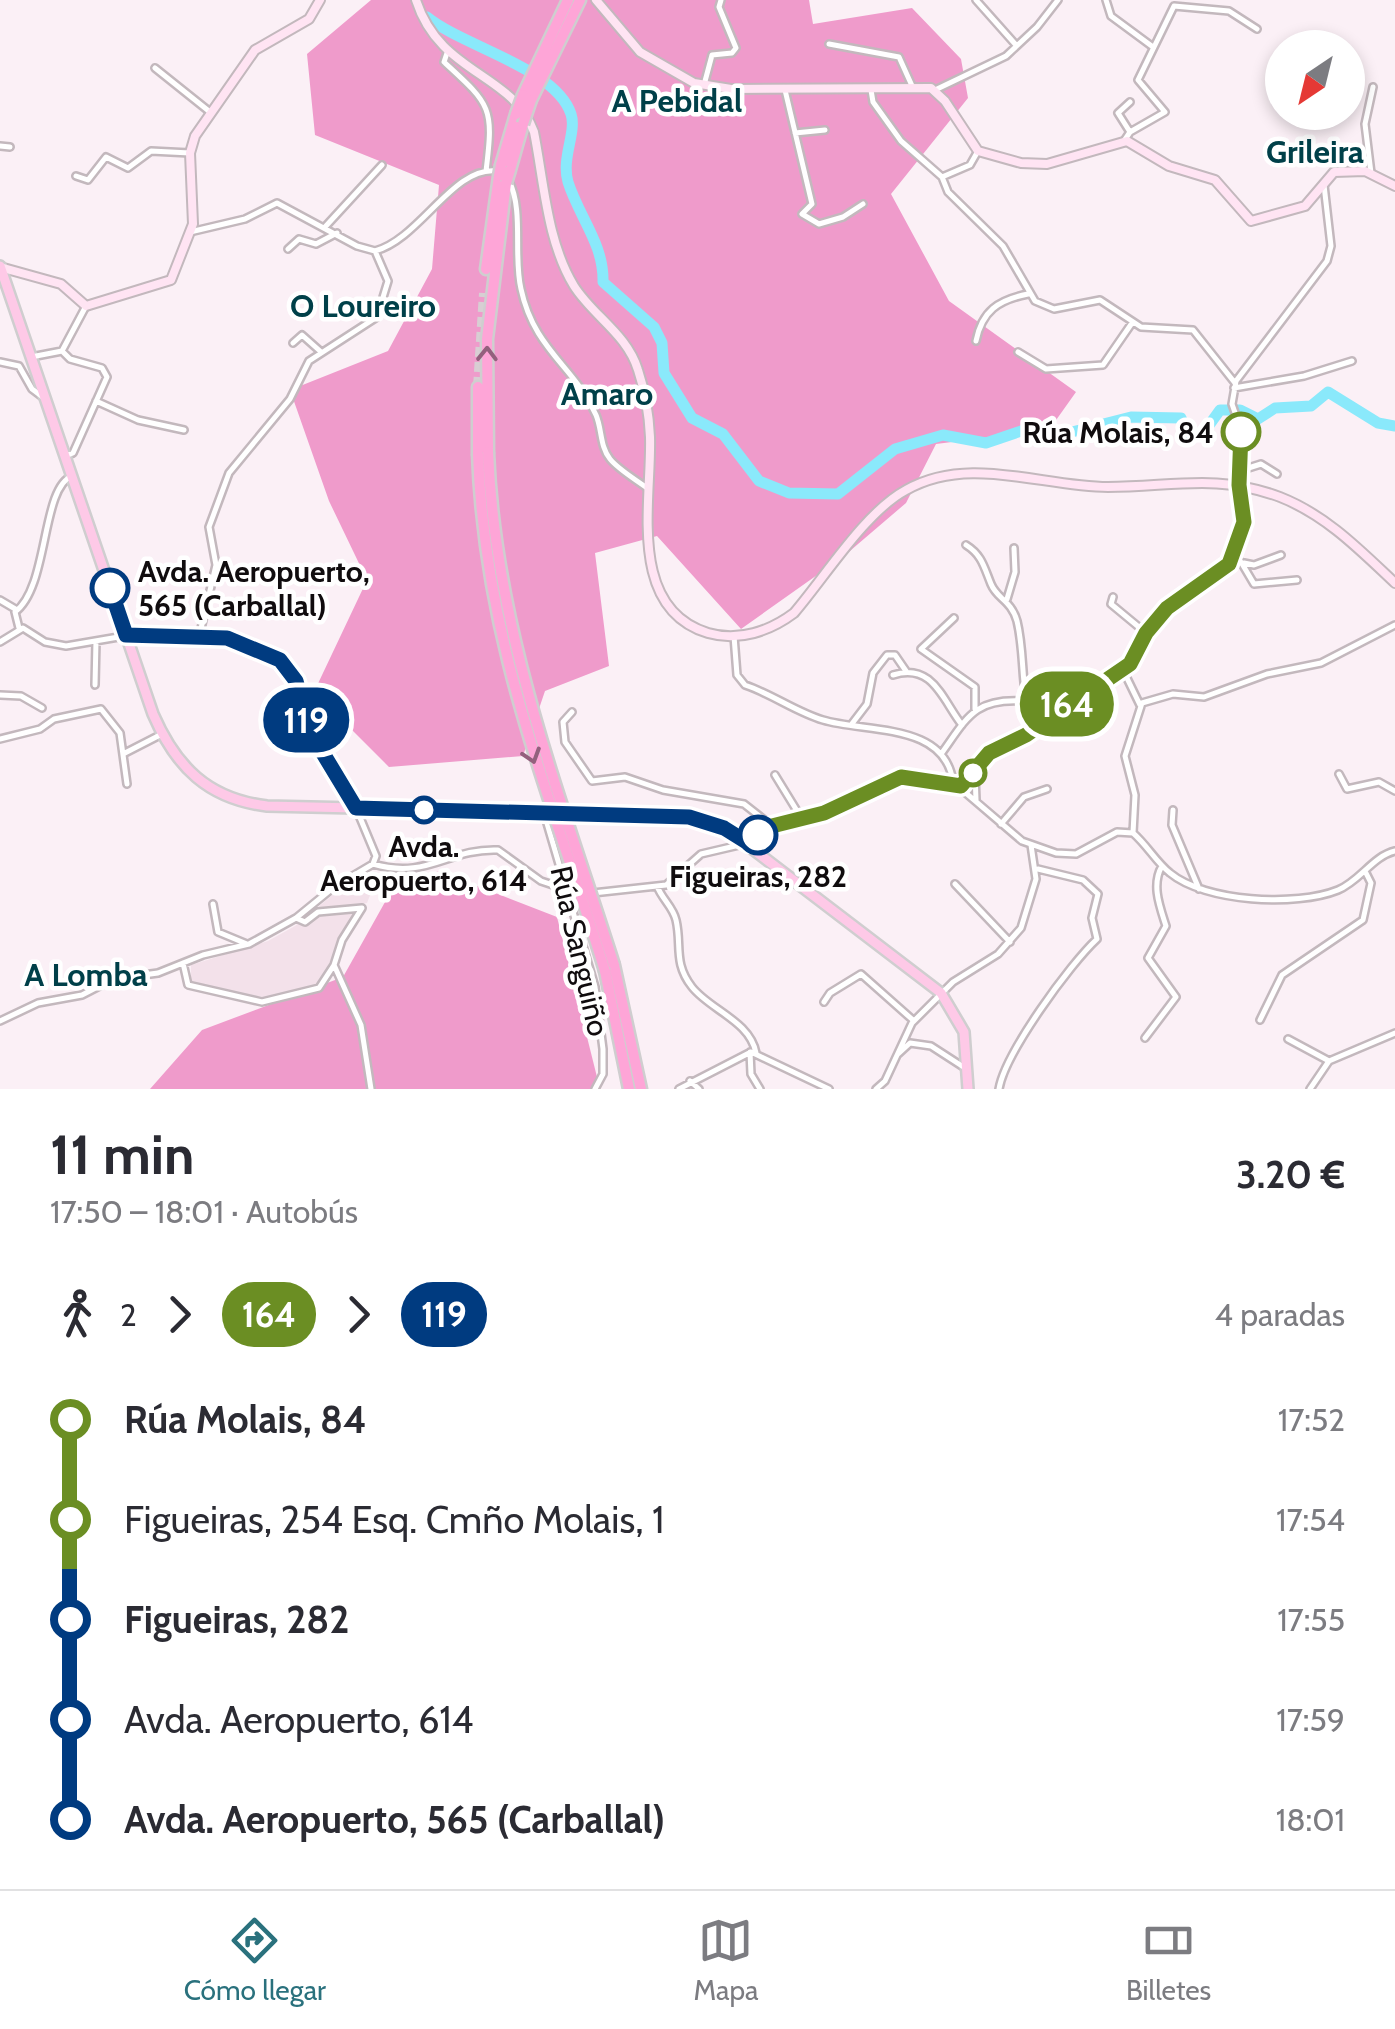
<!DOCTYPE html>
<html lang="es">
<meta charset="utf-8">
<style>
body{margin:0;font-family:Cabin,sans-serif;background:#f2f2f3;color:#2b2b33;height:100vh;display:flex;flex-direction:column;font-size:38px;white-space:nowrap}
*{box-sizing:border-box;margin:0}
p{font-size:32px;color:#7c7c81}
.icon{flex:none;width:55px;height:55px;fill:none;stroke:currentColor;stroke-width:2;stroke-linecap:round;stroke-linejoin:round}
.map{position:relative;height:1089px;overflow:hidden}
.details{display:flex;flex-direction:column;background:#fff;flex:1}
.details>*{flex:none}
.badge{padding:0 20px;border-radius:32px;font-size:35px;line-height:65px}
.needle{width:65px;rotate:215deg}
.tools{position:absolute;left:1265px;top:30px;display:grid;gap:20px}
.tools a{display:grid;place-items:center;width:100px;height:100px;border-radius:50%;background:#fff;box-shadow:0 5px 15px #0003;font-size:50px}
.map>.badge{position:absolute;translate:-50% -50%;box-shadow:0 0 0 5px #fff}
.legs{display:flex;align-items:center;gap:15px;height:110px;padding:0 50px;font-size:32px}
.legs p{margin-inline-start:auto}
.summary{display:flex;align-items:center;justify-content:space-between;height:170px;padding:0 50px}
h1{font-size:55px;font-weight:800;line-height:75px}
ul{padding:0 50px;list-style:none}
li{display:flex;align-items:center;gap:35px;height:100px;font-size:38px}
li i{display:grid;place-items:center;width:15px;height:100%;margin:0 12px;background:currentColor}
li i::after{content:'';width:25px;height:25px;margin:-12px;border:8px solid;border-radius:50%;background:#fff}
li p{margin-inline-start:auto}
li:first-child i{background:linear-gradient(#0000 50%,currentColor 0)}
li:last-child i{background:linear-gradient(currentColor 50%,#0000 0)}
.tab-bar{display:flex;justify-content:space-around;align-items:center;height:140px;border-top:2px solid #e1e1e2;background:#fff;font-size:28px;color:#7c7c81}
.tab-bar a{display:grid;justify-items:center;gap:5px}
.tab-bar .active{color:#2a717d}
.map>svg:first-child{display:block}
</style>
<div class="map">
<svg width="1395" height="1089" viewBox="0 0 1395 1089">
<rect width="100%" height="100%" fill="#fbf0f6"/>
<path fill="#f3e1ea" d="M378 875 367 903 357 905 319 985 268 998 191 984V965L268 941 295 926 353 878Z"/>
<path fill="#ef9bcb" d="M371 0H809L813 24 912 8 961 59 968 98 891 194 949 301 1076 392 1049 430 936 444 906 503 844 556 741 629 657 536 595 553 609 666 545 691 523 756 389 767 314 692 367 580 329 501 290 390 388 351 432 269 439 185 315 135 307 54Z
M439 871 557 917 600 1089H150L202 1030 343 977 394 886Z"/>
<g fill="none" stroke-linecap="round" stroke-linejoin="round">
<path stroke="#8ae9fb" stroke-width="11" d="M427 17C464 47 556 68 571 114 577 132 561 158 568 182 579 217 604 244 603 282L654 327 662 343 664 373 692 418 723 434 759 481 789 493 838 494 895 449 943 435 986 443 1030 428 1072 432 1131 417 1181 418 1188 433 1202 435 1220 410H1240L1258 419 1275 408 1311 406 1328 392 1378 423 1395 426"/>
<path stroke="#d8ced3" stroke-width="10" stroke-dasharray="10 5" stroke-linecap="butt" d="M478 387 484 293"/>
<defs>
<path id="street" d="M976 0 1016 45
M1106 0 1111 16 1153 47
M829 44 899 57 913 88
M447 53 444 62C491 105 494 107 486 171
M155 68 210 112
M704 85 712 55 732 53 736 48 719 7 721 0
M785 90 812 204 802 214 819 224 843 217 863 204
M871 90 873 102 901 141 942 177 948 192 1003 246 1035 301 1054 309 1100 300 1141 327 1193 330 1235 383
M935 90 1006 56 1037 27 1058 0
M1130 102 1118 113 1130 132
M795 133 825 130
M1124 141 1130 132 1165 112 1138 80 1174 6 1229 11 1257 29
M0 146 10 147
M1371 173 1365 124 1373 87
M76 176 88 180 106 157 128 168 151 151 190 153
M942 177 970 165 978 151
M509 181C524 210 513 256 521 289 534 350 575 367 596 415 602 429 600 447 610 459 619 470 635 479 647 488
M325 227 382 165
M190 232 245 219 277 203 357 246 375 251C420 239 454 165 497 171
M288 249 299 239 316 244 337 233
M976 341C982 311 998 300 1028 294
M293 343 302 335 320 351
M1018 352 1046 369 1103 365 1132 323
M31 357 62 351
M0 362 19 366 32 389 44 398
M1234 388 1304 376 1352 361
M96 401 138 420 184 430
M65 456 73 453 107 377 102 368 70 359 62 351 86 306
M1239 471 1261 464 1277 474
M966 545C982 555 984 567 991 584 997 599 1011 600 1017 621 1026 658 1019 694 1035 729
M1232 558 1241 562 1254 584 1297 580
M1244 563 1254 565 1281 555
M1113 597 1111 604 1146 633
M1007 599 1015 572 1014 548
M0 600 17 610
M954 618 921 649 975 687V709
M19 628 15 612C49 587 41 488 72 476
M734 636 737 675 745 685C772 694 796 712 823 720 866 733 945 722 953 782
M199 637 216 565 209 527 229 473 290 399 309 361 377 317 388 281 375 251
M0 642 23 628 45 642 66 646 136 634 227 639 280 660 295 681 309 730 356 808 376 856 373 864 334 887 296 918 249 944 203 955 158 973 113 979 82 995 38 1003 0 1021
M1123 670 1140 705
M893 675C933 662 943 701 962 725
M95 685 96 641
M0 695 21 696 42 708
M572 712 563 722 565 742 592 781 625 777 663 790 744 804 772 826
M851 725 867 704 873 673 887 655H895L906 671
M0 739 40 729 54 719 101 709 120 733 127 784
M123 754 162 734
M941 754C967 718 974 698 1023 701
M975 774 976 800
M1339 774 1347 789 1379 782 1395 791
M775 775 802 819
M961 786 989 753 1026 735 1130 664 1146 633 1167 609 1229 564 1244 514 1239 485 1241 430 1232 404 1236 381 1327 261 1331 246 1324 185
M1173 810 1172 825 1199 889
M544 813 595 987 603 1049V1074L595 1089
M1001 824 1024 797 1047 789
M1133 833 1135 795 1125 756 1142 703 1173 694 1204 697 1267 674 1321 663 1395 625
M373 864C428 880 448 848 498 850L541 881 577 893
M955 884 1010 942
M657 886C662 899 673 907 676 920 682 945 673 963 692 987 710 1010 750 1021 756 1053
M593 893 666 885 701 854 748 843 765 829 824 813 901 777 953 782 1022 841 1056 853 1076 854 1117 832 1133 833C1147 845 1156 862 1170 873 1205 902 1296 907 1338 890 1360 881 1373 856 1395 851
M213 904 218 932 247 944
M296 918 305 922 318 912 362 908 342 940 334 965 361 1025 371 1089
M183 963 188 985 262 1002 319 988 334 965
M824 1002 830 993 861 974 914 1021
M1260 1020 1282 975 1363 920 1371 883 1366 873
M1145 1038 1176 997 1148 958 1166 926C1160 907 1151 885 1162 866
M1288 1039 1329 1061
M750 1052 751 1074 760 1089
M898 1054 910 1043 931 1046 965 1068
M690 1081 699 1089
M679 1089 751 1052 829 1089
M876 1089 885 1081 912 1023 953 982 998 954 1021 928 1036 879 1031 845
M999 1089C1005 1053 1070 964 1097 939L1092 918 1098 894 1083 880 1038 869
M1310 1089 1329 1061 1395 1033"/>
<path id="secondary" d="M416 0C440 75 512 72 534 132 544 182 547 242 574 286 593 316 627 334 638 370 645 391 649 415 650 437 652 500 626 608 708 633 739 642 770 631 794 613 825 577 865 512 906 490 969 454 1042 487 1108 487 1172 487 1216 473 1280 497 1326 515 1360 550 1395 583
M596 0 640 52 694 83 731 89 931 88 945 101 978 151 1021 163 1047 164 1127 141 1169 166 1215 180 1251 221 1305 206 1334 172 1365 171 1395 186
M0 267 61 284 86 306 171 280 193 224 190 153 195 136 255 50 309 19 320 0"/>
<path id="primary" d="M0 266 153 714C176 767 208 799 267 806L658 815 689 817 725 828 941 993 964 1032 968 1089"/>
<path id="highway" d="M523 95 568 0
M531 100 580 0
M501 165 516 114
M510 170 523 124
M486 269 499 176
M478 387V454
M488 452 487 339 506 183
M614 965 641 1089
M605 971 629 1089"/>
</defs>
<use href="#street" stroke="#c3b8bd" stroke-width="10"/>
<use href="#secondary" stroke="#c3b8bd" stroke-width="12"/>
<use href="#primary" stroke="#cfcecf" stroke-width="14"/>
<use href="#highway" stroke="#cfcecf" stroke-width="15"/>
<use href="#street" stroke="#fff" stroke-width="5"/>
<use href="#secondary" stroke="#ffe4f3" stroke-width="8"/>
<use href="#primary" stroke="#fec9e7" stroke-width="9"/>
<use href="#highway" stroke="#fea5d7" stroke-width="10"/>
<defs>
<path id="highway-bridge" d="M516 114 523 95
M523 124 531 100
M499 176 501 165
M506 183 510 170
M488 452C495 631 560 795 614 965
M478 454C485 646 550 792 605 971"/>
</defs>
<use href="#highway-bridge" stroke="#cfcecf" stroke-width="15" stroke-linecap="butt"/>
<use href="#highway-bridge" stroke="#fea5d7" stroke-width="10"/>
</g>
<defs><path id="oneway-chevron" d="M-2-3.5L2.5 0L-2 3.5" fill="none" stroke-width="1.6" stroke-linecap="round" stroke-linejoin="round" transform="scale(2.5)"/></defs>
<g stroke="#93607d">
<use href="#oneway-chevron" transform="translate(487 354) rotate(-89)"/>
<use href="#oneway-chevron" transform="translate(532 756) rotate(72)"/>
</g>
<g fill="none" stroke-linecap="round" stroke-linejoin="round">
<defs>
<path id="line-1" d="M758 835 772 826 824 813 901 777 961 786 989 753 1026 735 1130 664 1146 633 1167 608 1229 564 1244 522 1239 485 1241 432"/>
<path id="line-2" d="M110 588 126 635 227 638 280 660 296 681 309 730 356 808 689 817 724 828 748 843 758 835"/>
</defs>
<use href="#line-1" stroke="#fff" stroke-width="22"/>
<use href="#line-2" stroke="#fff" stroke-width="22"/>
<use href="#line-1" stroke="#6b8e23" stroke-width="15"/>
<use href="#line-2" stroke="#003b80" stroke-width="15"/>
</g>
<g fill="#fff" stroke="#6b8e23" stroke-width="5">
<circle cx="1241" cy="432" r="18"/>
<circle cx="973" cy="773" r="12"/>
</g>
<g fill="#fff" stroke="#003b80" stroke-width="5">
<circle cx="110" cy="588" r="18"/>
<circle cx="424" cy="810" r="12"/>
<circle cx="758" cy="835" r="18"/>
</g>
<g text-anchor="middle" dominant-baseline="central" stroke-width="9" stroke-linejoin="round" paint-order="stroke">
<g font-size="30" font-weight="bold" fill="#100c0e" stroke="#fff">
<text x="1214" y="432" text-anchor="end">Rúa Molais, 84</text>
<text x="138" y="571" text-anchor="start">Avda. Aeropuerto,<tspan x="138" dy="34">565 (Carballal)</tspan></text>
<text x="424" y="846">Avda.<tspan x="424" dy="34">Aeropuerto, 614</tspan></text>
<text x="758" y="876">Figueiras, 282</text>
</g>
<g font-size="30" fill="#100c0e" stroke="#fff">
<text transform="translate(580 951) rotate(77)">Rúa Sanguiño</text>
</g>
<g font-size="32" font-weight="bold" fill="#004049" stroke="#fff">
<text x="677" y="100">A Pebidal</text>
<text x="1315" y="151">Grileira</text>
<text x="363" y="305">O Loureiro</text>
<text x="607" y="393">Amaro</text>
<text x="86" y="974">A Lomba</text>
</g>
</g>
</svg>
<div class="tools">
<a><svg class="needle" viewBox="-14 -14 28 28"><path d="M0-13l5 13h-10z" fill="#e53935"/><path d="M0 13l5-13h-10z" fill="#7c7c81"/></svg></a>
</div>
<b class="badge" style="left:1067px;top:704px;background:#6b8e23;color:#fff">164</b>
<b class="badge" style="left:306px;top:720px;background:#003b80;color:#fff">119</b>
</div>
<section class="details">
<div class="summary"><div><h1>11 min</h1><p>17:50 – 18:01 · Autobús</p></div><b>3.20 €</b></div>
<div class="legs"><svg class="icon" aria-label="walk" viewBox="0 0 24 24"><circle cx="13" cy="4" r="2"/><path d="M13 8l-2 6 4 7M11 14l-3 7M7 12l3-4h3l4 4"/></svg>2<svg class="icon" aria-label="forward" viewBox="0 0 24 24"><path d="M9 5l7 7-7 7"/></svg><b class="badge" style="background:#6b8e23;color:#fff">164</b><svg class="icon" aria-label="forward" viewBox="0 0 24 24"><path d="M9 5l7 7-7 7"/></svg><b class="badge" style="background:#003b80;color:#fff">119</b><p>4 paradas</p></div>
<ul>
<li><i style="color:#6b8e23"></i><b>Rúa Molais, 84</b><p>17:52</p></li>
<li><i style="color:#6b8e23"></i><span>Figueiras, 254 Esq. Cmño Molais, 1</span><p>17:54</p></li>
<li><i style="color:#003b80"></i><b>Figueiras, 282</b><p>17:55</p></li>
<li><i style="color:#003b80"></i><span>Avda. Aeropuerto, 614</span><p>17:59</p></li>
<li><i style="color:#003b80"></i><b>Avda. Aeropuerto, 565 (Carballal)</b><p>18:01</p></li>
</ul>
</section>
<nav class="tab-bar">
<a class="active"><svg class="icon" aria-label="directions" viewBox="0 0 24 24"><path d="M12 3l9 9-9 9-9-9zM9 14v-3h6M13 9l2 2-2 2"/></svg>Cómo llegar</a>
<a><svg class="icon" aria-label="map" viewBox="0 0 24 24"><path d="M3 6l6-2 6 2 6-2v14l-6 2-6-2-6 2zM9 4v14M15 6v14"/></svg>Mapa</a>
<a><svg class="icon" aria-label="tickets" viewBox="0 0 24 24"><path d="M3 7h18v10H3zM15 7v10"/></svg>Billetes</a>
</nav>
